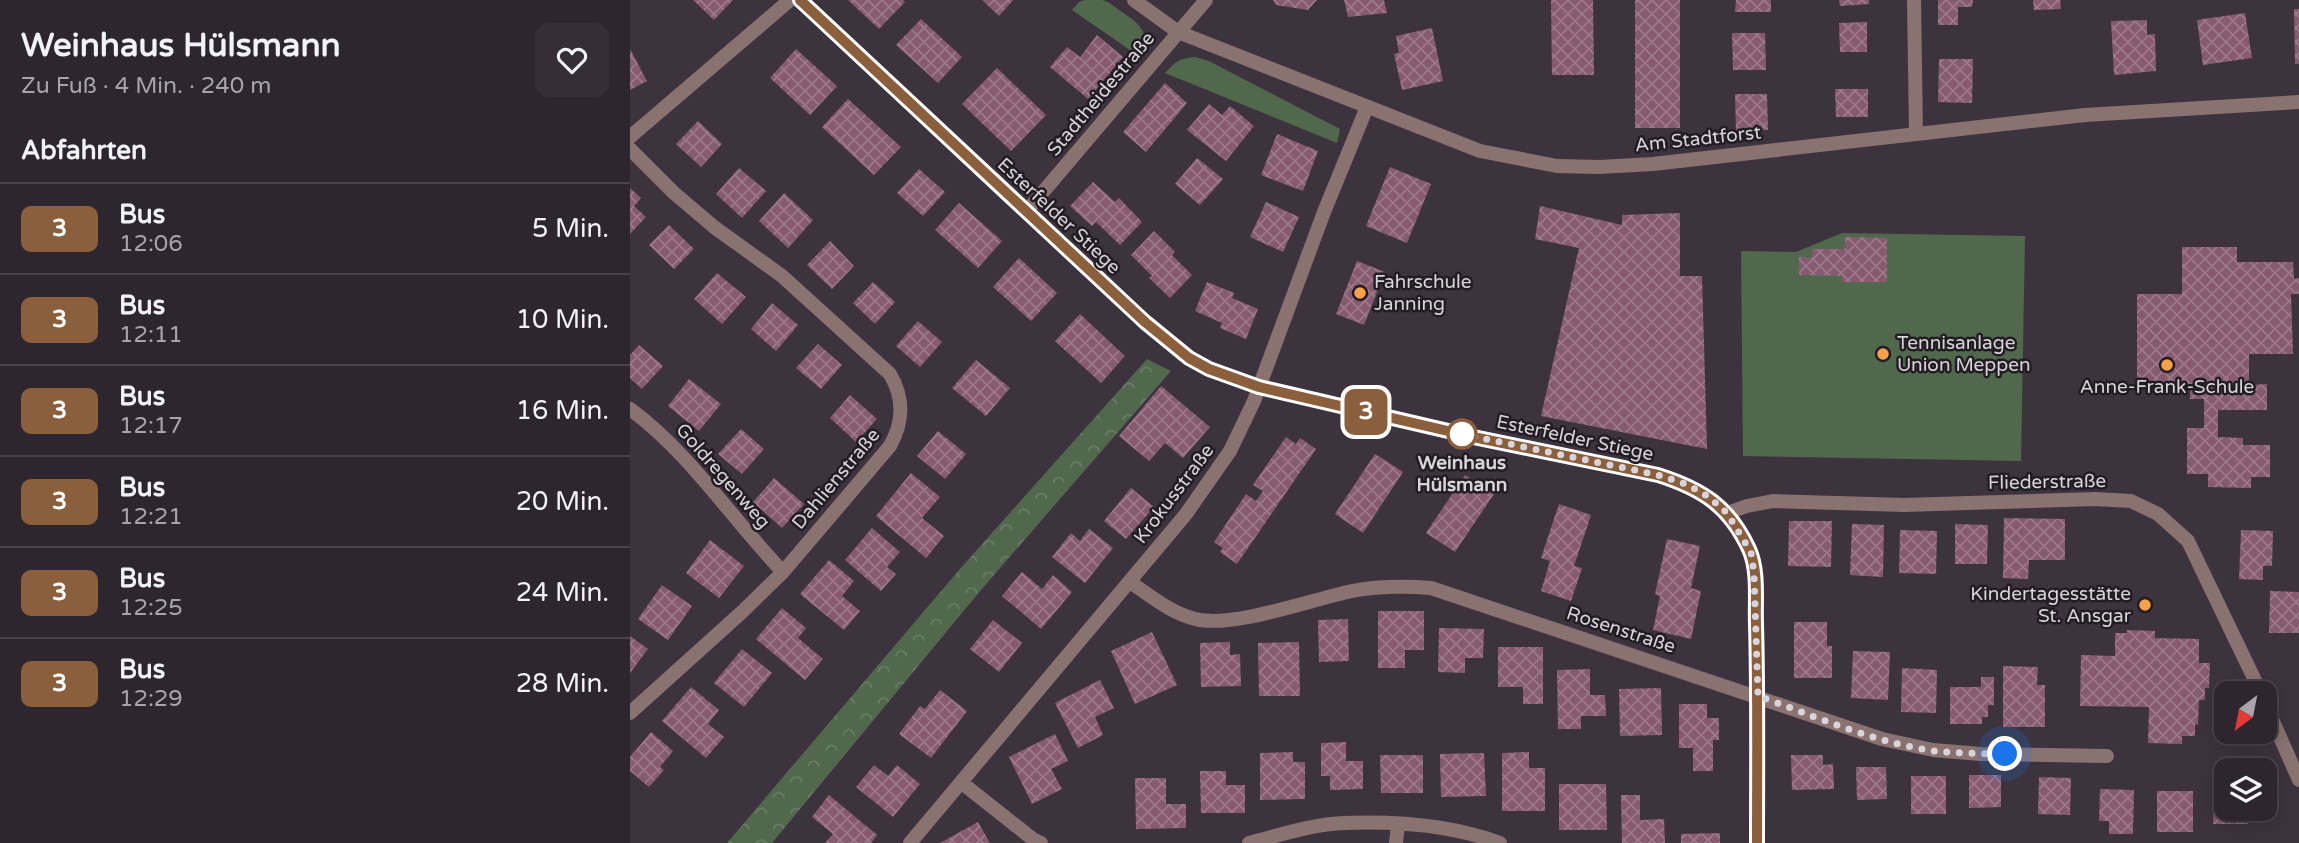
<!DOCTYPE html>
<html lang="de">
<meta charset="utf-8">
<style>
body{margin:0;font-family:"Varela Round",sans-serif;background:#362e37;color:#f1f3f6;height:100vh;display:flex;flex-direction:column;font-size:26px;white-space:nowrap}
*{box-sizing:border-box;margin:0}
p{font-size:23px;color:#a7a5aa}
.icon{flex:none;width:38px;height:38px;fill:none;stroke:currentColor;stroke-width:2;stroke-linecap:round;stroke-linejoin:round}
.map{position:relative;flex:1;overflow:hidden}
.sheet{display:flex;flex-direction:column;background:#2e262f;width:630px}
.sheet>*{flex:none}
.badge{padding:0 14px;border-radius:10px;font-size:24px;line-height:46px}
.needle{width:46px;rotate:212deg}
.fabs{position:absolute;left:1584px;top:681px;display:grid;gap:14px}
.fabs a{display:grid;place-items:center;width:63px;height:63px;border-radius:14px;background:#2e262f;box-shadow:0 4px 18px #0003,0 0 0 2px #49434b;font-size:35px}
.you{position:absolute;width:35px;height:35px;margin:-18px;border:5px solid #fff;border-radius:50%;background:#1a73e8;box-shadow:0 0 0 10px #1a73e833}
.map>.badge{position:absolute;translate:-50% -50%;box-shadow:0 0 0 4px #fff}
h2{padding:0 21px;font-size:26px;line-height:63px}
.round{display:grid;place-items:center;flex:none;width:74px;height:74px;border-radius:14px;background:#362e37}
.overview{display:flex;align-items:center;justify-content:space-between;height:119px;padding:0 21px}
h1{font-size:33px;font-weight:800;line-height:52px}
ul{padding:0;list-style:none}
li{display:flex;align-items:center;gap:21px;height:91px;padding:0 21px;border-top:2px solid #49434b}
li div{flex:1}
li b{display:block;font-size:26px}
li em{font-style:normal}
li .badge{min-width:77px;font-weight:700;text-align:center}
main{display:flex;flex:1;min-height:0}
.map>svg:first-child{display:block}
</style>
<main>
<section class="sheet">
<div class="overview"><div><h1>Weinhaus Hülsmann</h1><p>Zu Fuß · 4 Min. · 240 m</p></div><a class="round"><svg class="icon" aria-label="heart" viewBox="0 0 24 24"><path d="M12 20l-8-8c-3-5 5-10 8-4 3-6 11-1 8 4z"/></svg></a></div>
<h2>Abfahrten</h2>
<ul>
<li><span class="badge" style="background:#8b5e3c;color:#fff">3</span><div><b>Bus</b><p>12:06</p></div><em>5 Min.</em></li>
<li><span class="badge" style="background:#8b5e3c;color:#fff">3</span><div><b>Bus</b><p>12:11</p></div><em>10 Min.</em></li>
<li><span class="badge" style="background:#8b5e3c;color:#fff">3</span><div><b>Bus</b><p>12:17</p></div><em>16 Min.</em></li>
<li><span class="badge" style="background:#8b5e3c;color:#fff">3</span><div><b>Bus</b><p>12:21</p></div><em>20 Min.</em></li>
<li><span class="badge" style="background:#8b5e3c;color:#fff">3</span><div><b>Bus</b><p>12:25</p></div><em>24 Min.</em></li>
<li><span class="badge" style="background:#8b5e3c;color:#fff">3</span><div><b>Bus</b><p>12:29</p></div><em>28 Min.</em></li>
</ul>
</section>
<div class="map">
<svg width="1669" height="843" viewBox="0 0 1669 843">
<defs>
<pattern id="forest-crowns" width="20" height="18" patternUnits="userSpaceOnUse" patternTransform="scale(1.75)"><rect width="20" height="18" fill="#51684d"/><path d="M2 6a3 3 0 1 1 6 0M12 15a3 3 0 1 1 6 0" fill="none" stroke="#697d66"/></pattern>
<pattern id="building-cross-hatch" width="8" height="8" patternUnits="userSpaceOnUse" patternTransform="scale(1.75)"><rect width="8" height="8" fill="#865a71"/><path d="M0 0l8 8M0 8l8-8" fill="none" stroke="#9c788b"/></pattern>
</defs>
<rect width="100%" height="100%" fill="#3d333f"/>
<path fill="#51684d" d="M455 0C460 0 467 0 472 0 479 1 486 8 492 12 510 24 523 35 510 57L442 10 449 2Z
M565 57 579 61 710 129 707 143 535 73C545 62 550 58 565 57Z
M1212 233 1395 236 1391 461 1113 456 1111 251 1166 252Z"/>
<path fill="url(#forest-crowns)" d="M517 359 541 371 351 590 142 843H97L329 570Z"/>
<path fill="url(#building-cross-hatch)" d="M63 0H103L84 20Z
M218 0H273L275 2 249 29Z
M352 0H383L369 16Z
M643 0H687L678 10 646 5Z
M714 0H754L757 13 718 17Z
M921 0H963L964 75H922Z
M1005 0H1050V128H1005Z
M1106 0H1141V12H1105Z
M1209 0H1239V4L1210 6Z
M1308 0H1343L1342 7H1328V25H1308Z
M1403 0H1430L1431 9 1404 10Z
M1664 9H1669V64H1665Z
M1615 13 1622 58 1573 65 1567 20Z
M291 19 332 57 308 83 266 45Z
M1517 20V35L1525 34 1526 71 1484 75 1481 21Z
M1237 22V52H1210L1209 23Z
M802 28 813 81 772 90 764 54 769 53 766 36Z
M1102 33H1135L1136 70H1103Z
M467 35 493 57 458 99 420 67 437 47 450 57Z
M0 49 17 81 0 90Z
M166 49 207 86 180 115 140 78Z
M1309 59H1343L1342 103 1308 102Z
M367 68 416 115 381 151 332 104Z
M535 83 557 103 516 152 493 132Z
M1205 89H1238V117H1206Z
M1105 94H1137L1138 130 1106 131Z
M218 99 271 147 244 175 192 127Z
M579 104 592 115 600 106 624 126 596 161 557 130Z
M68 121 92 144 71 167 46 144Z
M647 134 688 151 673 191 631 175Z
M567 158 593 179 570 205 545 184Z
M760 167 801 184 777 243 736 226Z
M109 168 136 191 112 218 86 194Z
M289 169 315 192 293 216 267 193Z
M463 182 485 202 489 198 512 222 490 245 466 222 462 226 440 206Z
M0 188 11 198 4 206 16 217 0 234Z
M154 193 183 220 158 248 129 221Z
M636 202 669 217 653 252 620 237Z
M329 203 372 241 348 268 305 230Z
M910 206 992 225V215L1050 213V276H1072L1077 449 911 416 949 248 905 239Z
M39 225 64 249 44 269 19 245Z
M524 231 545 252 542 255 562 275 540 298 519 278 522 276 501 255Z
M1215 237 1257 238V282H1212V276L1169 275V257L1182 258V249H1215Z
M200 241 224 266 202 289 177 265Z
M1552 247H1607V262H1663L1664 279 1669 278V294H1661L1663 354H1619V385L1637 384V410H1588V437L1613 438V445H1640V477H1621V488L1578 487V474H1557V428H1574V399H1560V384H1507V294H1552Z
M389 258 427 293 401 321 363 287Z
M727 261 755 272 734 325 706 314Z
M87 273 116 297 92 324 64 299Z
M243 282 265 302 245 324 223 303Z
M577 282 604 293 602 298 628 309 616 339 590 328 592 323 565 311Z
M142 303 168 325 146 351 121 329Z
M450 314 495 356 471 383 425 341Z
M288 321 312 342 290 367 266 346Z
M188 344 212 365 191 389 166 368Z
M9 345 33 366 12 389 0 378V355Z
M346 360 380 388 356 416 322 388Z
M59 379 91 404 69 431 38 406Z
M531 386 580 427 553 458 535 443 519 461 489 436Z
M220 395 247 419 226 442 200 418Z
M111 429 134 449 112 474 88 454Z
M308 431 336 454 315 479 287 456Z
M656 437 666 444 670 438 686 449 607 564 590 552 593 548 584 542 616 494 626 501 633 491 623 485Z
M745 454 773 472 733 533 705 514Z
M281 473 310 497 292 518 314 536 296 558 246 516Z
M835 475 864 494 825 552 796 533Z
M144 478 174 504 152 528 123 502Z
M501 488 524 507 496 539 474 521Z
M929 504 961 515 944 566 952 568 941 601 911 591 920 561 911 558Z
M1374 518 1435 519V560H1399L1398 579 1373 578Z
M1159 521H1202L1201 567 1158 566Z
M1222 524 1254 525 1253 577 1220 575Z
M1325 524 1358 525 1357 564H1325Z
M242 528 270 552 257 567 266 574 251 591 215 560Z
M459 529 483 548 455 583 422 557 441 533 450 541Z
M1270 530 1307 531 1306 574 1269 573Z
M1611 530 1643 531 1642 566H1633V580L1609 579Z
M1037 539 1070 546 1061 588 1071 591 1061 639 1023 630 1030 596 1025 594Z
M80 540 114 566 89 598 56 573Z
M199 560 224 581 212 596 230 611 214 630 170 594Z
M392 572 412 589 423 575 442 592 411 629 372 596Z
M32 585 62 606 38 640 8 619Z
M1640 591 1669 592V633H1639Z
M152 608 176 628 168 638 193 659 175 680 126 639Z
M748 611H794V650H775V668H748Z
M718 619 719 661 689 662 688 620Z
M363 620 392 643 369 672 340 649Z
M1164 622H1197V646H1202V678H1164Z
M809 628 854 629 853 658H835V673L808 672Z
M1497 630 1525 631V638L1569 639V663H1580L1579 688H1575V700H1569L1568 725 1565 724V736H1552V744L1518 743 1519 707 1450 706 1451 655 1485 656V633H1497Z
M522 632 547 685 505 704 481 651Z
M0 636 18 649 0 673Z
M600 642V655L610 654 611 686 571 687 570 643Z
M669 642 670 696H629L628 643Z
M868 647H913V704H893V687H868Z
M112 649 142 673 114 707 84 683Z
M1223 651 1260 652 1258 700 1221 698Z
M1373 666 1408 667 1407 685H1415V727H1373Z
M1272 668 1307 670 1306 713 1271 712Z
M960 669V695H975L976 716H951V729H928L927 670Z
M1351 677H1364V705H1358V717H1352V724H1320V687H1351Z
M470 680 484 708 465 717 473 735 448 748 425 703Z
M61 687 89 710 78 724 94 737 76 758 32 721Z
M1031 688 1032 735 990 736 989 689Z
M310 690 337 711 301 758 269 734 290 706 295 709Z
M1049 704H1077V718H1089V740H1083V771H1063V748H1049Z
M21 732 43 751 30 767 34 770 19 787 0 771V757Z
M425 734 438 761 421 769 432 789 402 804 379 757Z
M716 742V761H733V789L700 790V776H691V743Z
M663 752V762H675V799L630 800V753Z
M899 752V768H915V811H872V753Z
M854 753 856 796 811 797 810 754Z
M750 755H793V793H751Z
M1161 755H1193V765L1203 764 1204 789 1162 790Z
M244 765 258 776 267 765 290 784 263 817 226 787Z
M1226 767H1256L1257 799 1227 800Z
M570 771H596V785H615V813H571Z
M1339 775H1371V807L1339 808Z
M1281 776H1316V814H1281Z
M1409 777 1441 778 1440 815 1408 814Z
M505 778H536V804H556V828L506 829Z
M929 784H976L977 830H929Z
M1584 787H1596V808H1618V824H1583Z
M1470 789 1504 790 1503 834H1479V821H1469Z
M1527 791H1563V832H1527Z
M199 795 247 835 241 843H195L203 834 182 817Z
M991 795H1010V820L1034 819 1035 843H992Z
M348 822 360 843H310Z
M1090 833V843H1051V834Z"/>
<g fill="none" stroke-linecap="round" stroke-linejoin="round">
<path stroke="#8a7271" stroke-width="14" d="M169 0 515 322 559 358 579 369 629 387 848 437 1028 475C1072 488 1099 506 1119 550 1129 572 1125 604 1126 629 1128 700 1127 772 1127 843
M504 0 548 32 850 151 927 166 969 167 1023 164 1455 115 1669 102
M1284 0 1286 134
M0 137 160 0
M0 149 44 193 84 227 152 276 260 374C274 398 274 421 260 446L153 572 112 612 0 713
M396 212 576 0
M0 409C61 454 101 518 153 572
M1097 513 1117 506 1143 501 1274 505 1465 499 1501 501 1528 514 1558 541 1631 693
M500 582C522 597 543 615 570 620 609 626 680 600 722 591 748 586 774 586 801 588L1252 739 1303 750 1351 754 1477 756
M1634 701 1669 780
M332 783 404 840 411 843
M280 843 556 514 600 451 624 401 694 212 737 107
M619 843C650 835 682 824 715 823 766 821 821 825 870 843
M766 843 768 825"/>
</g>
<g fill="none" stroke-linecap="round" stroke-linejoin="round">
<defs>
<path id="line" d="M170 0 515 322 559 358 579 369 629 387 848 438 1028 475C1072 489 1099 506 1119 549 1129 571 1125 600 1126 624 1128 697 1127 770 1127 843"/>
</defs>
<use href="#line" stroke="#fff" stroke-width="16"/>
<use href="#line" stroke="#8b5e3c" stroke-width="10"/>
<path stroke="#d9d3da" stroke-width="7" stroke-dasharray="0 12.6" d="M832 434 1028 475 1056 484 1079 497 1097 513 1121 552 1124 573 1128 696C1182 715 1248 744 1305 751 1328 753 1352 754 1375 754"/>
</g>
<g fill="#f8a14a" stroke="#211d22" stroke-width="2.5">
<circle cx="730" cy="293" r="7"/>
<circle cx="1253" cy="354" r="7"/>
<circle cx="1537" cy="365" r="7"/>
<circle cx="1515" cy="605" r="7"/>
</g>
<circle fill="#fff" stroke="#8b5e3c" stroke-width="3.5" cx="832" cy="434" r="14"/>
<g text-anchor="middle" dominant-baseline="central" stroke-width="5" stroke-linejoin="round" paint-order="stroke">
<g font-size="19" fill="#d9d3da" stroke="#211d22">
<text transform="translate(471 94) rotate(-50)">Stadtheidestraße</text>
<text transform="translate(1068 139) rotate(-6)">Am Stadtforst</text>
<text transform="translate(429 216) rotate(43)">Esterfelder Stiege</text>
<text transform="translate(945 438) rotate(12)">Esterfelder Stiege</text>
<text transform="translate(93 476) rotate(49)">Goldregenweg</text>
<text transform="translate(206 479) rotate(-50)">Dahlienstraße</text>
<text transform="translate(1417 482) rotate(-1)">Fliederstraße</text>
<text transform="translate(544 494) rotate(-53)">Krokusstraße</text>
<text transform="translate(991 630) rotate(18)">Rosenstraße</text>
</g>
<g font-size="19" fill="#d9d3da" stroke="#211d22" text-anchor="start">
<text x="744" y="282">Fahrschule<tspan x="744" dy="22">Janning</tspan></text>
<text x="1267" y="343">Tennisanlage<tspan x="1267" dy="22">Union Meppen</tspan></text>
<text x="1537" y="387" text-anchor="middle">Anne-Frank-Schule</text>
<text x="1501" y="594" text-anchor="end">Kindertagesstätte<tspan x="1501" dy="22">St. Ansgar</tspan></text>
</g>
<g font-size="19" font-weight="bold" fill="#d9d3da" stroke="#211d22">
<text x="832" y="463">Weinhaus<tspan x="832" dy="22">Hülsmann</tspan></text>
</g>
</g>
</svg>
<div class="fabs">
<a><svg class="needle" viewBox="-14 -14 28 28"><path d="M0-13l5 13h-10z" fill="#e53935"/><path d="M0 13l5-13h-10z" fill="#a7a5aa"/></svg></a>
<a><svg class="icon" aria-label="layers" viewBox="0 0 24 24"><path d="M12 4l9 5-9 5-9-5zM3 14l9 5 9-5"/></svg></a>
</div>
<div class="you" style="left:1375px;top:754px"></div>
<b class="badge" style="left:736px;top:412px;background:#8b5e3c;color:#fff">3</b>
</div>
</main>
